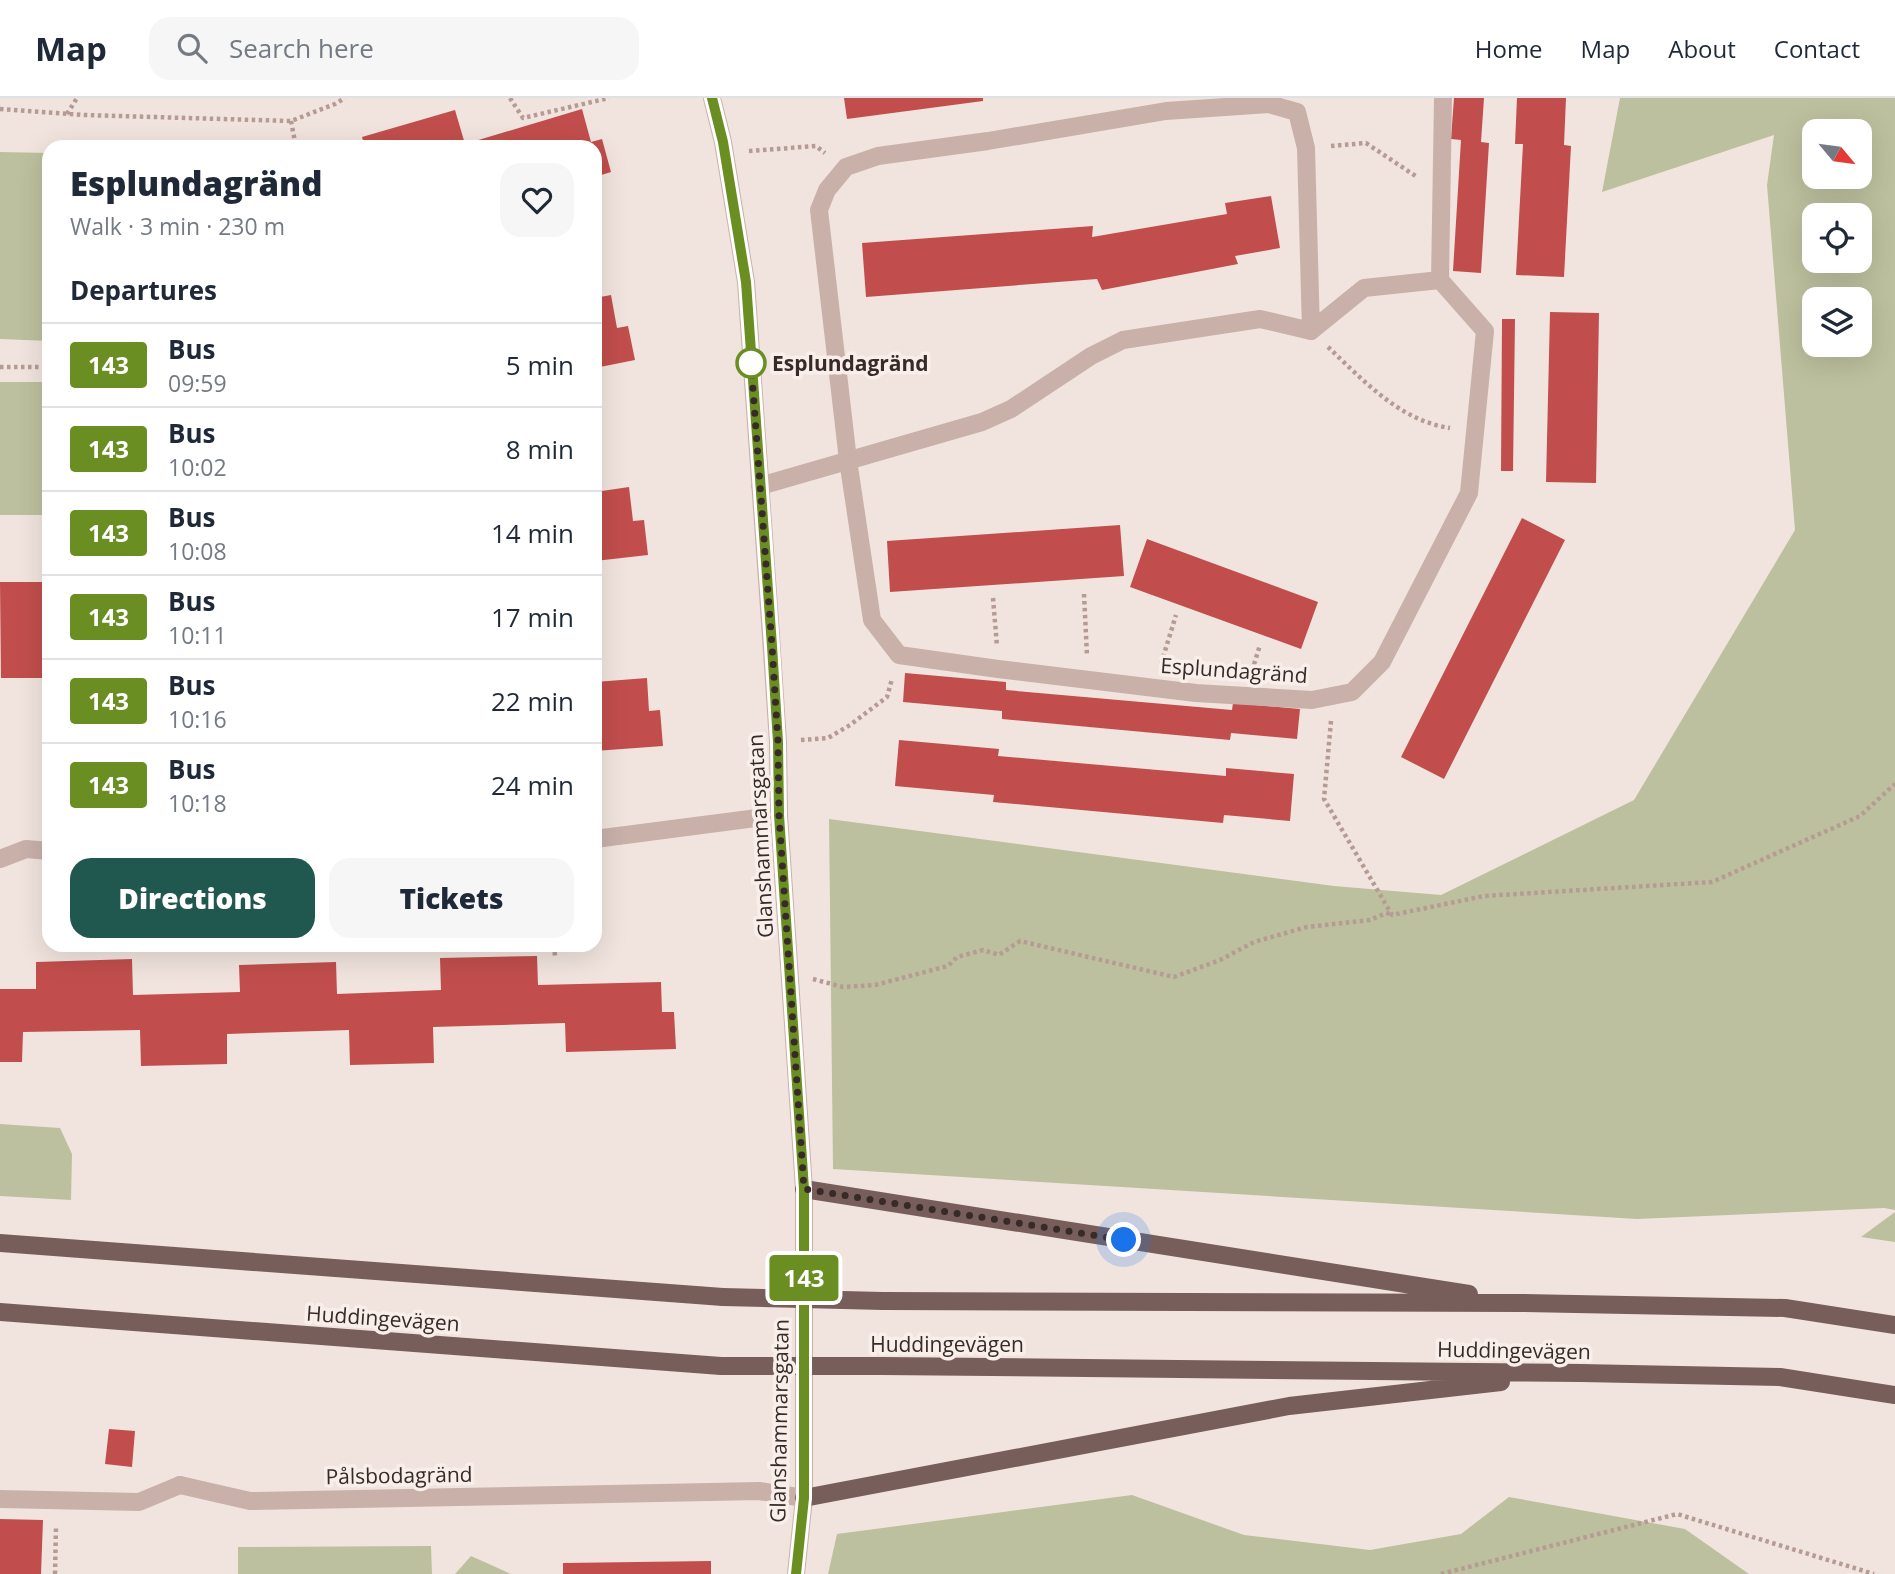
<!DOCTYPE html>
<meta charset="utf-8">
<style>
body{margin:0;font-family:"Open Sans",sans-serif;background:#f6f6f7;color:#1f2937;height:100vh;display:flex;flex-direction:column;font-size:26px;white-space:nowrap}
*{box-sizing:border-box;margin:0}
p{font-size:23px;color:#747a83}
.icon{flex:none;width:38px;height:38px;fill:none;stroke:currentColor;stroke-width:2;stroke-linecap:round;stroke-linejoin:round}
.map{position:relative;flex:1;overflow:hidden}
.side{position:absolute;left:42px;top:42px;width:560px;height:812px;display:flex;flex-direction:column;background:#fff;border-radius:21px;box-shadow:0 7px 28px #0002}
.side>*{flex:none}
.badge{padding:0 14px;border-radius:5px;font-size:24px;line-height:46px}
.needle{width:46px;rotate:119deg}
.tools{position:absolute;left:1802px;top:21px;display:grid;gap:14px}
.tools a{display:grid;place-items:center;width:70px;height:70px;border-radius:14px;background:#fff;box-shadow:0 7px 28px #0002;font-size:35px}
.you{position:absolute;width:35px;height:35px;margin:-18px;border:5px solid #fff;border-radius:50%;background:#1a73e8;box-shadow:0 0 0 10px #1a73e833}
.map>.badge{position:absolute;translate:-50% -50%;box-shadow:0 0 0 4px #fff}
h2{padding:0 28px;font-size:26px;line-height:63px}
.round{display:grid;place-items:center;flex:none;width:74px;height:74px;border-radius:21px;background:#f6f6f7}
.head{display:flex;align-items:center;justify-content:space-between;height:119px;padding:0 28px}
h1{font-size:33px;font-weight:800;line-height:52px}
.primary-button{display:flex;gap:14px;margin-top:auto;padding:14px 28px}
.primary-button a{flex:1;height:80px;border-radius:21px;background:#20574e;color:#fff;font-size:28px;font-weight:800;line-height:80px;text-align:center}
.primary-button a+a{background:#f6f6f7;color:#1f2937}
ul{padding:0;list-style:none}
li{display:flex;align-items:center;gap:21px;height:84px;padding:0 28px;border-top:2px solid #e0e1e3}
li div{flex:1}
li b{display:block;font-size:26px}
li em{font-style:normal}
li .badge{min-width:77px;font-weight:700;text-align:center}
header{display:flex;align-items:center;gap:42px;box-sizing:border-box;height:98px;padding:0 35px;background:#fff;border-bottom:2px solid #e0e1e3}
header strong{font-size:33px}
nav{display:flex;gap:38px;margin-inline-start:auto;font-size:24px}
.search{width:490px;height:63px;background:#f6f6f7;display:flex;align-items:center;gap:18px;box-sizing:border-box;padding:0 24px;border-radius:21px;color:#747a83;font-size:26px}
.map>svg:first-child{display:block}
</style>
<header>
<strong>Map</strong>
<div class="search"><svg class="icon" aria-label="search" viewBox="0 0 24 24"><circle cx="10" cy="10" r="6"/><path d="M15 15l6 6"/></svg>Search here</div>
<nav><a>Home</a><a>Map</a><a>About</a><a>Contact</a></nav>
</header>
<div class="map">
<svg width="1895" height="1476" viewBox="0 0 1895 1476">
<rect width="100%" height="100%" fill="#f1e4de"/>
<path fill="#bcc09e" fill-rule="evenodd" d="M1620 0H1895V1112L1884 1110 1637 1121 833 1071 829 721 1334 788 1441 797 1634 702 1795 432 1767 87 1774 37 1602 94ZM1815 33H1860V79H1815ZM1815 117H1860V163H1815ZM1860 201V247H1815V201Z
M0 54 49 55V243L0 241Z
M0 284H49V417H0Z
M0 1026 60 1030 72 1056 71 1102 0 1098Z
M1895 1114V1144L1861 1139Z
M1132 1397 1244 1437 1370 1452 1461 1436 1509 1399 1685 1431 1749 1476H828L837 1436Z
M431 1448 432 1476H238V1449Z
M471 1458 511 1476H455Z"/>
<path fill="#c14e4c" d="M844 0H983V3L847 21Z
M1454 0H1484L1481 44 1489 45 1481 175 1453 173 1461 42 1451 41Z
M1517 0H1566L1564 47 1571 48 1564 179 1516 177 1523 46H1515Z
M582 11 591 44 602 41 611 74 595 79V49H365L362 39 455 12 465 46Z
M1271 98 1280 150 1235 158 1238 166 1102 192 1097 181 866 199 862 145 1093 128 1092 139 1227 116 1225 105Z
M611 197 617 230 628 228 635 262 595 270V200Z
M1550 214 1599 215 1596 385 1546 384Z
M1502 221H1515L1513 373H1501Z
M629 389 633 423 644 422 648 457 595 463V394Z
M1522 420 1565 442 1444 681 1401 659Z
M1120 427 1124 478 890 494 887 443Z
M1147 441 1318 504 1301 551 1130 489Z
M0 484H49V580H1Z
M905 575 1006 584V592L1232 612 1233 605 1300 611 1297 641 1231 635 1230 642 1002 621V613L903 604Z
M647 580 649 613 660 612 663 648 595 653V584Z
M899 642 999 651 998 658 1226 678V670L1294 676 1290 723 1224 717 1223 725 993 704 994 697 895 688Z
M537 858 538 887 661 884 662 914H674L676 951 566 954 565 925 433 929 434 965 350 967 349 932 227 936V966L141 968 140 932 23 934 22 964H0V891H36V864L132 861 133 897 240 894 239 867 336 864 337 896 441 892 440 860Z
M109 1331 135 1333 132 1369 105 1366Z
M0 1421 43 1422 41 1476H0Z
M711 1463V1476H563V1465Z"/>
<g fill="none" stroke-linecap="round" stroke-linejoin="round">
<path stroke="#b59b94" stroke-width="4.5" stroke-dasharray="3.5 3.5" stroke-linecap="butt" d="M510 0 523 20 609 0
M0 11 84 17 291 23 335 6 345 0
M67 16 77 0
M291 23 296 49
M1331 48 1366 45 1417 79
M749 53 816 48 825 55
M1328 249C1363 282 1400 323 1450 330
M0 269H49
M1084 496 1087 558
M993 500 997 548
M1161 566 1176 517
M1252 573 1260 547
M1331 623 1324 701 1392 817 1484 798 1712 784 1860 718 1895 686
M801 642 828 640 850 627 887 599 892 581
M554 847 555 858
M813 881 843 889 875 887 948 868 957 859 983 852 999 857 1020 843 1174 879 1220 862 1254 844 1307 829 1370 822 1386 815 1391 816
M55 1476 56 1428
M1441 1476 1677 1416 1874 1476"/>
<path stroke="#c9b1aa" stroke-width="18" d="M1311 233 1306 50 1297 14 1269 6 1166 13 988 43 878 58 846 69 827 92 819 112 848 362 872 522 899 557 998 571 1196 595 1312 602 1352 594 1382 564 1469 395 1485 233 1440 182
M1311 233 1364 190 1440 182 1443 0
M0 1401 139 1404 180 1387"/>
<path stroke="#c9b1aa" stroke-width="18" d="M712 0 723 44 746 184 770 524 778 644 779 717 804 1091V1400L796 1476
M760 388 982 324 1011 311 1091 258 1123 242 1260 221 1311 233
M595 741 779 717
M0 761 26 751 49 753
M180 1387 250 1403 759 1393 804 1400"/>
<path stroke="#785e5b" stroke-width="18" d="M804 1091 1469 1196
M0 1145 723 1199
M883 1203 1524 1205 1785 1210 1895 1227
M0 1214 721 1268
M881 1268 1581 1275 1780 1279 1895 1297
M804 1400 1289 1308 1501 1284"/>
<path stroke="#785e5b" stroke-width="18" d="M723 1199 883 1203
M721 1268H881"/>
</g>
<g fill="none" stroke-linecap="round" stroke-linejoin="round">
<defs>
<path id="line" d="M712 0 723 44 746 184 772 548 778 644 779 717 804 1091V1400L796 1476"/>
</defs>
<use href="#line" stroke="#fff" stroke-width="16"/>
<use href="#line" stroke="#6b8e23" stroke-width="10"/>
<path stroke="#372a29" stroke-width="7" stroke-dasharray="0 12.6" d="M751 265 772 548 778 644 779 717 804 1091 1124 1142"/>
</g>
<circle fill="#fff" stroke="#6b8e23" stroke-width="3.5" cx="751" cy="265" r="14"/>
<g text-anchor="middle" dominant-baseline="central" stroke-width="7" stroke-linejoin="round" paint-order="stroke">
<g font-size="21" font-weight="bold" fill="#372a29" stroke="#f9efea" text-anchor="start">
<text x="772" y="265">Esplundagränd</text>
</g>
<g font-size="21" fill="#372a29" stroke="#f9efea">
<text transform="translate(1234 572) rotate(4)">Esplundagränd</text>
<text transform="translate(760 738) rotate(-93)">Glanshammarsgatan</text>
<text transform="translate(383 1220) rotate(4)">Huddingevägen</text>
<text x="947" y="1246">Huddingevägen</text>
<text transform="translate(1514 1252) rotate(1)">Huddingevägen</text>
<text transform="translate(779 1323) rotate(-89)">Glanshammarsgatan</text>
<text transform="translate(399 1377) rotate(-1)">Pålsbodagränd</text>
</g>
</g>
</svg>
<div class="tools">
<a><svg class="needle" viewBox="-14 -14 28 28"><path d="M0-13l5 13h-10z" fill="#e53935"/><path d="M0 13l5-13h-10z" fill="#747a83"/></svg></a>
<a><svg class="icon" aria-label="locate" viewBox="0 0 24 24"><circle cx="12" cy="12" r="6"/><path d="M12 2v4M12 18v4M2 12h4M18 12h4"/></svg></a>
<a><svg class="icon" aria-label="layers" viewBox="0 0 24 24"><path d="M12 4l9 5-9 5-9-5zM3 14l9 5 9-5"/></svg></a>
</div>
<div class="you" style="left:1124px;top:1142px"></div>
<b class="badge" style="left:804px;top:1180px;background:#6b8e23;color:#fff">143</b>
<section class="side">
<div class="head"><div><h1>Esplundagränd</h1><p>Walk · 3 min · 230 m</p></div><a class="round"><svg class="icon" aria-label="heart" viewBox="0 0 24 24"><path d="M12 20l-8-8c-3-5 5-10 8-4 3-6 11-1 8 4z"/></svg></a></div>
<h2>Departures</h2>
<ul>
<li><span class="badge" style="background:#6b8e23;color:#fff">143</span><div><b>Bus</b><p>09:59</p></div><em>5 min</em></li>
<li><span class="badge" style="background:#6b8e23;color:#fff">143</span><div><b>Bus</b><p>10:02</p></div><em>8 min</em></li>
<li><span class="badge" style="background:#6b8e23;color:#fff">143</span><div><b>Bus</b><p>10:08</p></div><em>14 min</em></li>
<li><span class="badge" style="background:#6b8e23;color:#fff">143</span><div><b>Bus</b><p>10:11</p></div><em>17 min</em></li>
<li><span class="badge" style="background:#6b8e23;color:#fff">143</span><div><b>Bus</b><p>10:16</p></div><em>22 min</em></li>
<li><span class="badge" style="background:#6b8e23;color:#fff">143</span><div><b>Bus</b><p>10:18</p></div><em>24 min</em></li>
</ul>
<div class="primary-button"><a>Directions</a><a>Tickets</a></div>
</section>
</div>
